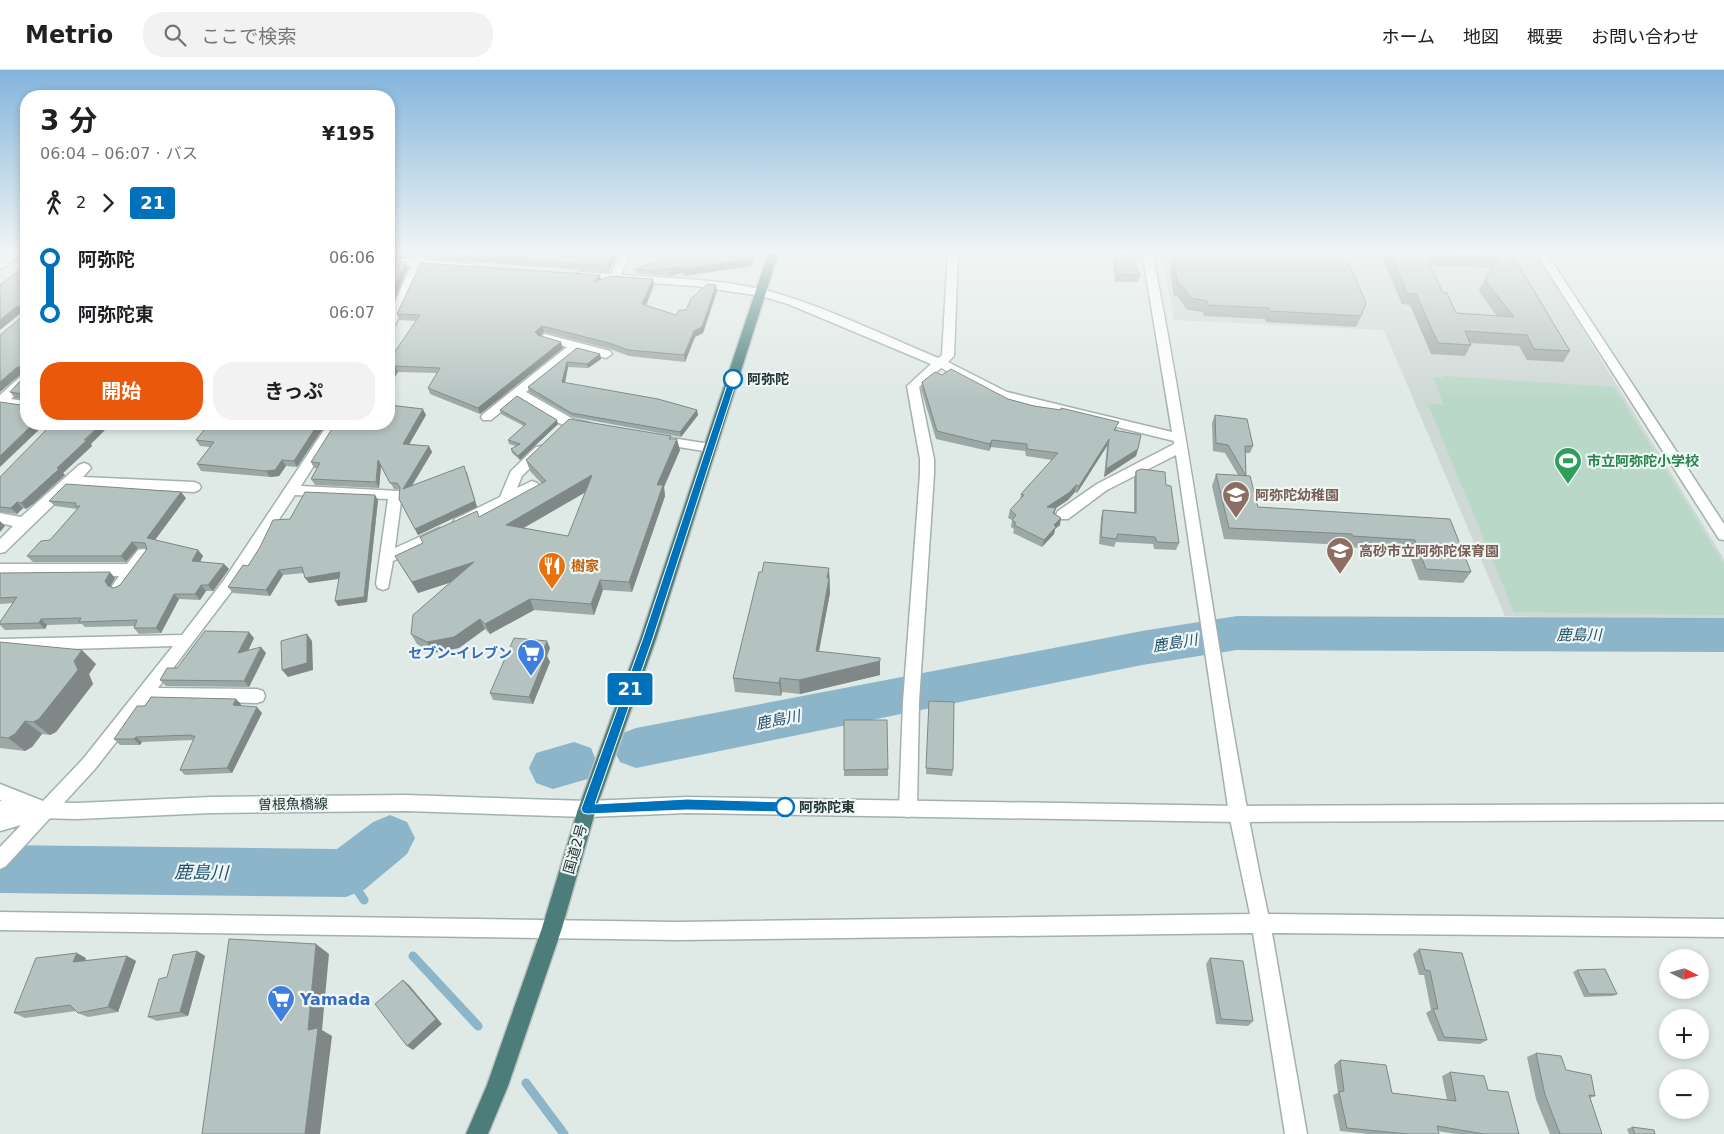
<!DOCTYPE html>
<html lang="ja">
<meta charset="utf-8">
<style>
body{margin:0;font-family:"DejaVu Sans","Noto Sans JP",sans-serif;background:#f2f2f2;color:#202124;height:100vh;display:flex;flex-direction:column;font-size:19px;white-space:nowrap}
*{box-sizing:border-box;margin:0}
p{font-size:16px;color:#757577}
.icon{flex:none;width:28px;height:28px;fill:none;stroke:currentColor;stroke-width:2;stroke-linecap:round;stroke-linejoin:round}
.map{position:relative;flex:1;overflow:hidden}
.details{position:absolute;left:20px;top:20px;width:375px;height:340px;display:flex;flex-direction:column;background:#fff;border-radius:20px;box-shadow:0 2px 8px #0003}
.details>*{flex:none}
.badge{padding:0 10px;border-radius:4px;font-size:18px;line-height:32px}
.needle{width:32px;rotate:96deg}
.fabs{position:absolute;left:1659px;top:879px;display:grid;gap:10px}
.fabs a{display:grid;place-items:center;width:50px;height:50px;border-radius:50%;background:#fff;box-shadow:0 2px 8px #0003;font-size:25px}
.map>.badge{position:absolute;translate:-50% -50%;box-shadow:0 0 0 2px #fff}
.legs{display:flex;align-items:center;gap:8px;height:55px;padding:0 20px;font-size:16px}
.legs p{margin-inline-start:auto}
.head{display:flex;align-items:center;justify-content:space-between;height:85px;padding:0 20px}
h1{font-size:28px;font-weight:700;line-height:38px}
.cta{display:flex;gap:10px;margin-top:auto;padding:10px 20px}
.cta a{flex:1;height:58px;border-radius:20px;background:#ea580c;color:#fff;font-size:20px;font-weight:700;line-height:58px;text-align:center}
.cta a+a{background:#f2f2f2;color:#202124}
ul{padding:0 20px;list-style:none}
li{display:flex;align-items:center;gap:18px;height:55px;font-size:19px}
li i{display:grid;place-items:center;width:8px;height:100%;margin:0 6px;background:currentColor}
li i::after{content:'';width:12px;height:12px;margin:-6px;border:4px solid;border-radius:50%;background:#fff}
li p{margin-inline-start:auto}
li:first-child i{background:linear-gradient(#0000 50%,currentColor 0)}
li:last-child i{background:linear-gradient(currentColor 50%,#0000 0)}
header{display:flex;align-items:center;gap:30px;box-sizing:border-box;height:70px;padding:0 25px;background:#fff;border-bottom:1px solid #e0e0e0}
header strong{font-size:24px}
nav{display:flex;gap:28px;margin-inline-start:auto;font-size:18px}
.search{width:350px;height:45px;background:#f2f2f2;display:flex;align-items:center;gap:12px;box-sizing:border-box;padding:0 18px;border-radius:20px;color:#757577;font-size:19px}
.map>svg:first-child{display:block}
</style>
<header>
<strong>Metrio</strong>
<div class="search"><svg class="icon" aria-label="search" viewBox="0 0 24 24"><circle cx="10" cy="10" r="6"/><path d="M15 15l6 6"/></svg>ここで検索</div>
<nav><a>ホーム</a><a>地図</a><a>概要</a><a>お問い合わせ</a></nav>
</header>
<div class="map">
<svg width="1724" height="1064" viewBox="0 0 1724 1064">
<rect width="100%" height="100%" fill="#dfe9e6"/>
<path fill="#ced8d5" d="M1161 181H1534L1724 489V551L1505 546 1384 260 1174 250Z"/>
<path fill="#bad8c7" d="M1444 306 1614 317 1724 494V545L1514 542 1428 334 1444 335 1433 307 1444 308Z"/>
<g fill="none" stroke-linecap="round" stroke-linejoin="round">
<path stroke="#8cb5c9" stroke-width="9" d="M346 803 364 830
M413 886 478 956
M526 1013 564 1064"/>
<path fill="#8cb5c9" fill-rule="evenodd" d="M1237 546 1724 548V582L1237 580 1142 595 636 698 620 692 613 678 620 664 636 658 1142 561Z
M574 672 591 678 597 693 591 708 553 719 536 713 529 698 536 683Z
M390 745 407 752 415 768 407 784 364 820 346 827 0 823V775L337 779 373 752Z"/>
<defs>
<path id="minor" d="M12 181H23L4 197 0 198V190Z
M418 181H428L424 190 472 194 477 197 472 200 422 197 395 255 389 258V245L411 196 389 194V188L414 190Z
M621 181H631L621 205C669 208 719 209 765 220 822 235 883 265 938 288L942 285 948 181H958L954 286 948 292 1007 322 1172 362 1142 181H1152C1196 401 1221 624 1268 844L1724 849V867L1272 863 1307 1064H1285L1253 863 677 870 0 860V842L677 852 1250 844 1229 744 1176 385 1107 420 1068 449H1058L1056 445 1058 441 1097 414 1174 374V371L999 328 941 298 919 317 934 389V404L919 632 917 739 914 745 908 747 902 745 899 739 903 632 920 404V389L907 316 931 294 788 234 761 226 695 216 580 208 575 205 580 202 611 204Z
M1535 181H1545L1724 454V470L1719 469Z
M545 264 610 281 612 284 606 288 578 280 526 322 573 349 590 353 591 356 590 359C569 365 536 339 518 328L491 350H483L481 347 483 344 567 277 541 270 539 268Z
M26 304V314L11 329 26 331V339L0 336V325L22 305Z
M328 354H340L301 416 400 421 402 424 395 478 439 458 444 459 446 463 444 467 393 491 388 518 383 520 378 518 376 514 388 429 295 425 234 518 158 618 257 619 263 621 265 626 263 631 257 633 149 630 95 699 6 796 0 799V777L21 755 0 761V745L21 739 0 730V714L43 731 83 689 173 576 0 581V569L182 565 224 510Z
M659 366 710 374 715 375 717 378 715 381 710 382 654 373 653 370Z
M541 376 546 377 548 380 522 406 517 418 532 411 537 413 539 416 537 419 465 457H455L453 453 455 449 500 427 511 401 536 377Z
M84 393 89 395 91 398 83 407 194 412 199 414 201 417 199 420 194 422 73 416 5 482 0 483V469L13 456 0 453V443L21 447 79 395Z
M143 479 148 480 150 484 148 488 124 520 119 522 114 520 112 516 119 506H0V494H127L138 480Z"/>
<path id="tertiary" d="M687 727 1238 736 1724 734V750L1238 752 687 743 587 747 581 745 578 739 581 733 587 731Z"/>
<path id="secondary" d="M406 725 587 731 593 733 596 739 593 745 587 747 406 741 211 743 77 749 0 747V731L77 733 211 727Z"/>
<path id="trunk" d="M769 181H779L656 569 596 739 562 858 508 1016 488 1064H466L487 1015 542 858 578 739 640 569Z"/>
</defs>
<use href="#minor" stroke="#a3b0ad" stroke-width="3"/>
<use href="#tertiary" stroke="#a3b0ad" stroke-width="3"/>
<use href="#secondary" stroke="#a0b3b0" stroke-width="3"/>
<use href="#trunk" stroke="#bdc3c2" stroke-width="3"/>
<use href="#minor" fill="#fff" fill-rule="evenodd"/>
<use href="#tertiary" fill="#fff" fill-rule="evenodd"/>
<use href="#secondary" fill="#fff" fill-rule="evenodd"/>
<use href="#trunk" fill="#4c7d7a" fill-rule="evenodd"/>
</g>
<path fill="#9ca8a5" fill-rule="evenodd" d="M389 181H417L413 188 389 187Z
M1288 181H1319L1361 246 1356 257 1266 252 1265 249 1204 246 1203 242 1187 240 1177 226H1174L1170 200 1173 189 1258 192 1290 189Z
M1377 181H1510L1570 281 1563 292 1527 290 1519 276 1471 273V275L1465 286 1431 284 1410 235 1402 234 1382 187H1379ZM1430 195 1492 198 1479 219 1480 223 1497 246 1456 243 1443 223Z
M425 182 615 183 616 187 608 202 427 188Z
M756 182 751 196 684 206 682 203 670 206 636 203 635 199Z
M1115 184 1140 205 1138 212H1115L1114 192Z
M26 195V354L21 335 23 333V329L15 328 10 322 23 308V303L21 304 22 242 21 243Z
M600 205 601 210 654 215 646 235 676 245 717 221 703 263 695 267 685 292 629 286 610 279 544 262 540 266 563 278 480 344 430 324 428 318 437 303 398 302 389 316V287L392 286 416 251 399 250 397 244Z
M577 278 600 284 601 289 588 298 568 297 565 313 698 345 681 367 573 347 529 322 528 317Z
M942 305 1008 329 1117 359 1116 360 1138 379 1136 386 1104 407 1107 376 1077 423 1075 422 1068 430 1056 438 1054 444 1060 455 1055 459 1054 464 1042 477 1013 463 1014 459 1011 457 1012 450 1008 448 1010 440 1020 429 1021 424 1052 390 1026 386 1025 381 991 377 989 381 936 369 921 319 922 312Z
M500 340 558 354 520 390 512 383 511 379 516 376 509 374 508 370 524 356 501 344Z
M426 345 409 374 429 376 432 382 412 416 467 402 477 437 418 465 399 429 400 419H394L381 396 379 418 315 415 311 409 317 398H314L311 392Z
M1215 345 1253 376 1250 383H1245L1246 406 1258 437 1450 449 1471 502 1463 513 1419 510 1408 481 1346 477V475L1224 469 1212 416 1216 404 1238 405 1225 383 1213 381 1212 353Z
M209 354H326L297 397 286 396 279 406 270 407 201 401 197 394 210 377 200 376 196 370Z
M671 366V369L680 380 664 417 665 426 632 522 603 520 594 545 534 540 490 564 485 559 459 578 433 583 417 574 411 564 452 512 418 523 395 486 480 447 542 414 530 401 526 390ZM586 422 568 466 524 458Z
M91 374 92 376 63 403 65 405 33 434 26 439 23 438 17 444 0 442V407Z
M1136 401 1166 415 1179 473 1176 480 1154 479 1153 474 1116 472 1114 477 1099 474 1101 448 1103 440 1134 442V409Z
M186 428 155 470 198 480 203 486 200 492 224 494 229 499 213 521H206L200 530 179 529 161 563 139 564 134 558 135 556 85 557 82 554 47 555 45 559 5 560 0 555V552L13 533 0 534V503L115 508 110 517 114 518 120 515 147 479 138 478 126 492H33L27 486 50 470 77 439 55 436 49 431Z
M378 430 367 532 338 536 339 509 309 513 304 503 283 505 270 526 233 523 228 517 290 449Z
M829 498 830 523 819 582 880 605 800 624 782 622 781 626 735 622 733 608Z
M254 568 248 581 266 583 249 617 166 616 160 610 177 598Z
M0 572 96 594 89 604 93 614 56 662 50 665 42 664 32 677 25 681 0 678Z
M550 578 547 586 550 592 533 634 493 630 490 623Z
M929 631 953 700 952 706 926 704Z
M241 634 240 636 262 643 232 703 185 705 180 700 193 670 142 672 140 675H120L114 669 145 636Z
M844 650 888 699V706H844Z
M1419 879 1487 970 1480 974 1438 971 1426 943 1431 940 1424 905H1419L1413 884Z
M197 881 205 886 188 946 157 951 148 947 167 907Z
M127 886 136 891 118 942 88 947 78 943 76 941 25 948 14 943 86 888 85 891Z
M1210 888 1253 951 1248 956 1216 954 1206 894Z
M1577 900 1617 924 1613 926 1584 927 1573 902Z
M1536 983 1566 1000 1595 1026 1590 1028 1602 1064H1550L1536 1029 1527 987Z
M1340 990 1392 1023 1447 1030 1442 1006 1450 1002 1488 1020 1519 1064H1456L1438 1061 1439 1064H1369L1340 1061 1333 1025 1338 1023 1334 995Z
M1632 1057 1655 1064H1629L1627 1059Z"/>
<path fill="#7f8886" d="M411 181H417L413 188 410 182Z
M610 181H617L615 183 616 187 608 202 607 196Z
M753 181H756V182L751 196 684 206 683 199Z
M406 192 408 198 389 241V229Z
M681 196 682 203 670 206 669 199Z
M600 205 601 211 594 212Z
M653 209 654 215 644 240 642 234Z
M716 215 717 221 703 263 695 267 685 292 684 285 694 261Z
M22 236 26 242 21 243 0 260V250L16 237Z
M542 256 544 262 537 268 535 262Z
M561 272 563 278 480 344 478 338Z
M600 284 601 289 588 298 587 294Z
M567 292 568 297 564 317 562 312Z
M21 296 26 302 21 304 0 322V312L16 298Z
M395 296 398 302 389 316V306Z
M423 339 426 345 406 380 403 374Z
M697 340 698 345 681 367 680 362Z
M557 350 558 354 520 390 518 386Z
M33 354H45L0 397V386Z
M101 354H111L91 374 92 376 63 403 65 405 33 434 26 439 21 433Z
M318 354H326L297 397 294 391Z
M677 369 680 380 664 417 665 426 632 522 629 512 657 415Z
M1109 369 1107 376 1077 423 1079 416Z
M992 370 991 377 989 381 990 374Z
M429 376 432 382 406 425 403 419Z
M1138 379 1136 386 1104 407 1106 399Z
M282 390 286 396 279 406 270 407 266 401Z
M378 390 381 396 379 418 376 412Z
M464 396 477 437 418 465 415 459Z
M592 405 596 416 511 465 506 455Z
M1076 415 1075 422 1068 430 1056 438 1054 445 1047 437Z
M181 422 186 428 152 474 147 468Z
M375 425 378 430 367 532 338 536 335 531Z
M17 432 23 438 17 444 11 438Z
M1061 448 1060 455 1055 459 1054 464 1042 477 1044 470 1054 455Z
M0 451 5 456 0 462Z
M132 472 138 478 126 492 121 486Z
M198 480 203 486 197 497 192 491Z
M474 492 479 503 418 523 412 512Z
M224 494 229 499 213 521 208 515Z
M829 498 830 523 816 595V581Z
M279 500 283 505 270 526 266 520Z
M110 502 115 508 110 517 108 516 105 511Z
M340 502 343 508 309 513 305 508Z
M600 510 603 520 594 545 591 534Z
M201 515 206 521 200 530 195 524Z
M174 524 179 529 161 563 156 558Z
M530 529 534 540 490 564 485 554Z
M41 549 47 555 45 559 39 553Z
M480 549 485 559 459 578 433 583 427 572Z
M249 562 254 568 244 589 238 583Z
M307 564 312 571 313 600 288 607 282 600Z
M547 571 550 578 547 586 550 592 533 634 529 627 541 585Z
M261 577 266 583 249 617 244 611Z
M82 580 96 594 89 604 93 614 56 662 50 665 33 652 74 591Z
M880 591V605L800 624 799 610Z
M780 608 782 622 781 626 779 613Z
M236 629 241 634 238 640 233 635Z
M257 637 262 643 232 703 227 698Z
M25 651 42 664 32 677 25 681 8 668Z
M136 667 142 672 140 675 134 669Z
M316 874 329 884 322 960 332 966 320 1064H305L308 960Z
M197 881 205 886 188 946 180 942Z
M77 883 86 888 83 897 73 892Z
M127 886 136 891 118 942 108 937Z
M403 910 409 915 442 954 413 980 407 976Z"/>
<path fill="#b5c3c0" stroke="#7f8886" fill-rule="evenodd" d="M389 181H411L410 182Z
M425 181H615L607 196 425 182Z
M665 181H753L750 189 683 199 681 196 669 199 657 198Z
M1295 181H1319L1350 196 1366 233 1361 246 1270 241 1269 238 1208 235 1207 231 1191 228 1181 215H1178L1173 189 1258 192 1267 188 1298 190Z
M1390 181H1510L1570 281 1534 279 1527 265 1465 261 1471 275 1438 273 1416 224 1407 223ZM1424 183 1500 187 1486 208V212L1514 247 1456 243 1447 223H1443Z
M1115 184 1133 186 1140 205 1116 204Z
M389 190 406 192 389 229Z
M661 190 657 198 658 201 635 199Z
M421 193 600 205 594 212 611 206 653 209 642 234 676 245 679 240H686L691 229 707 214 716 215 702 257 694 261 684 285 628 280 609 273 542 256 535 262 538 265 561 272 478 338 428 318 440 298 395 296 389 306V287L392 286 420 245 397 244Z
M26 195V354H33L0 386V332L21 335 23 333 22 324 10 322 23 308V298L21 296 16 298 0 312V265L22 247V236L16 237 0 250V215Z
M577 278 600 284 587 294 567 292 562 312 658 329 697 340 680 362 571 343 528 317Z
M951 299 1008 329 1034 336 1061 340V338L1119 352 1114 360 1141 365 1138 379 1106 399 1109 369 1079 416 1076 415 1070 422 1047 437 1056 438 1053 443 1061 448 1054 455 1056 457 1044 470 1014 455 1016 453 1012 450 1016 445 1010 440 1024 425 1021 424 1058 383 1027 379V374L992 370 990 374 937 361 922 312 935 302 942 305Z
M517 326 557 350 518 386 511 379 520 374 508 370 526 354 500 340Z
M389 335 423 339 403 374 429 376 403 419 464 396 475 431 415 459 399 429 400 417 397 413H390L378 390 376 412 311 409 320 393 311 392 335 354H389Z
M1215 345 1247 349 1253 376H1245L1246 406 1228 375 1216 373Z
M569 349 671 366 669 369H677L657 415H663L629 512 600 510 591 534 530 529 485 554 480 549 454 567 427 572 411 564 413 545 474 492 412 512 395 486 423 473 420 467 477 441 479 447 546 411 526 390ZM592 405 568 466 506 455Z
M52 354H101L84 370H87L57 398 59 399 27 428 21 433 17 432 11 438 0 437V407Z
M209 354H318L294 391 282 390 275 400 266 401 197 394 214 372 196 370Z
M1141 399 1165 402 1166 415 1171 416 1179 473 1157 472 1155 467 1118 464 1116 469 1101 467 1103 440 1136 443V401Z
M1216 404 1250 406 1258 437 1450 449 1471 502 1426 499 1415 470 1352 466V464L1229 458Z
M66 414 181 422 147 468 198 480 192 491 224 494 208 515H201L195 524H174L156 558H134L137 550 79 552 81 548 41 549 39 553 0 554V552L17 527 0 528V503L110 502 105 511 108 516 114 518 120 515 147 479 145 473 132 472 121 486H27L41 471 50 470 80 436H75L76 433 49 431Z
M305 422 375 425 364 527 335 531 340 502 305 508 302 497 279 500 266 520 228 517 243 495 248 496 260 477 273 450 290 449Z
M764 492 829 498 827 508H829L816 581 880 588V591L799 610 780 608 779 613 733 608 759 502H762Z
M205 561 249 562 238 583 261 577 244 611 160 610 167 598H177Z
M307 564V593L282 600 281 571Z
M514 568 547 571 541 585H546L529 627 490 623Z
M0 572 82 580 74 591 78 600 39 649 33 652 25 651 15 664 8 668 0 667Z
M151 627 236 629 233 635 257 637 227 698 180 700 195 666H191V665L136 667 134 669H114L137 636H145Z
M929 631 954 632 953 700 926 698Z
M844 650H887L888 699 844 700Z
M229 869 316 874 308 960 318 958 305 1064H202Z
M1419 879 1462 883 1487 970 1444 967 1433 939H1438L1430 901 1425 900Z
M197 881 180 942 148 947 159 909 167 907 173 885Z
M77 883 73 892 127 886 108 937 78 943 70 935 14 943 36 888Z
M1210 888 1243 891 1253 951 1221 949Z
M1605 899 1617 924H1589L1577 900Z
M403 910 436 949 407 976 375 934Z
M1536 983 1561 986 1566 1000 1591 1005 1595 1026 1589 1025 1602 1064H1560L1545 1025Z
M1340 990 1386 995 1392 1023 1456 1031 1450 1002 1484 1006 1488 1020 1508 1022 1519 1064H1484L1437 1056 1439 1064H1408L1347 1058 1339 1022 1344 1021Z
M1632 1057 1654 1060 1655 1064H1635Z"/>
<linearGradient id="sky" x2="0" y2="1"><stop stop-color="#83b4dc"/><stop offset="0.55" stop-color="#f1f5f4"/><stop offset="1" stop-color="#f1f5f4" stop-opacity="0"/></linearGradient>
<rect width="1724" height="330" fill="url(#sky)"/>
<path fill="#0072bc" stroke="#fff" d="M733 306 737 309 653 568 595 734 687 729 785 732 789 734 791 737 789 741 785 742 687 740 587 744 583 743 581 739 643 568 729 309Z"/>
<defs>
<symbol id="stadium-pin" viewBox="-11 -11 22 30"><path d="M0 17L-7.5 6A9.5 9.5 0 1 1 7.5 6Z" fill="#2e9e5b" stroke="#eff6f4"/><path d="M0-5a6.5 5 0 1 0 0 10a6.5 5 0 1 0 0-10ZM-3.5-1.8h7v3.6h-7Z" fill="#fff"/></symbol>
<symbol id="school-pin" viewBox="-11 -11 22 30"><path d="M0 17L-7.5 6A9.5 9.5 0 1 1 7.5 6Z" fill="#8d6e63" stroke="#eff6f4"/><path d="M0-5L7-2L0 1L-7-2ZM-4 1L0 2.5L4 1V4Q0 6-4 4Z" fill="#fff"/></symbol>
<symbol id="restaurant-pin" viewBox="-11 -11 22 30"><path d="M0 17L-7.5 6A9.5 9.5 0 1 1 7.5 6Z" fill="#e8710a" stroke="#eff6f4"/><path d="M-5-6h1v4h1v-4h1v4h1v-4h1v5L-1.5 .5V6h-2V.5L-5-1ZM5-6V6H3V1.5H1.5Q1.5-4 5-6Z" fill="#fff"/></symbol>
<symbol id="supermarket-pin" viewBox="-11 -11 22 30"><path d="M0 17L-7.5 6A9.5 9.5 0 1 1 7.5 6Z" fill="#3f7fe0" stroke="#eff6f4"/><path d="M-6-5.5h2.5l.6 2H6L4.5 2H-2.5L-4.4-4H-6ZM-1.5 3.2a1.3 1.3 0 1 0 .1 0ZM3 3.2a1.3 1.3 0 1 0 .1 0Z" fill="#fff"/></symbol>
</defs>
<g fill-rule="evenodd">
<use href="#stadium-pin" x="1552" y="375" width="32" height="43"/>
<use href="#school-pin" x="1220" y="409" width="32" height="43"/>
<use href="#school-pin" x="1324" y="465" width="32" height="43"/>
<use href="#restaurant-pin" x="536" y="480" width="32" height="43"/>
<use href="#supermarket-pin" x="515" y="567" width="32" height="43"/>
<use href="#supermarket-pin" x="265" y="913" width="32" height="43"/>
</g>
<g fill="#fff" stroke="#0072bc" stroke-width="2.5">
<circle cx="733" cy="309" r="9"/>
<circle cx="785" cy="737" r="9"/>
</g>
<g text-anchor="middle" dominant-baseline="central" stroke-width="4.5" stroke-linejoin="round" paint-order="stroke">
<g font-size="14" font-weight="bold" fill="#223735" stroke="#eff6f4" text-anchor="start">
<text x="747" y="309">阿弥陀</text>
<text x="799" y="737">阿弥陀東</text>
</g>
<g font-size="14" font-weight="bold" fill="#27864d" stroke="#eff6f4" text-anchor="start">
<text x="1587" y="391">市立阿弥陀小学校</text>
</g>
<g font-size="14" font-weight="bold" fill="#785e54" stroke="#eff6f4" text-anchor="start">
<text x="1255" y="425">阿弥陀幼稚園</text>
<text x="1359" y="481">高砂市立阿弥陀保育園</text>
</g>
<g font-size="14" font-weight="bold" fill="#c56008" stroke="#eff6f4" text-anchor="start">
<text x="571" y="496">樹家</text>
</g>
<g font-size="14" font-weight="bold" fill="#366cbe" stroke="#eff6f4" text-anchor="end">
<text x="512" y="583">セブン-イレブン</text>
</g>
<g font-size="14" fill="#223735" stroke="#eff6f4">
<text transform="translate(293 734) rotate(-1)">曽根魚橋線</text>
<text transform="translate(575 779) rotate(-74)">国道2号</text>
</g>
<g font-size="15" font-style="italic" fill="#22536d" stroke="#eff6f4">
<text x="1579" y="565">鹿島川</text>
<text transform="translate(1175 573) rotate(-9)">鹿島川</text>
<text transform="translate(778 650) rotate(-11)">鹿島川</text>
</g>
<g font-size="16" font-weight="bold" fill="#366cbe" stroke="#eff6f4" text-anchor="start">
<text x="300" y="929">Yamada</text>
</g>
<g font-size="18" font-style="italic" fill="#22536d" stroke="#eff6f4">
<text transform="translate(201 802) rotate(1)">鹿島川</text>
</g>
</g>
</svg>
<div class="fabs">
<a><svg class="needle" viewBox="-14 -14 28 28"><path d="M0-13l5 13h-10z" fill="#e53935"/><path d="M0 13l5-13h-10z" fill="#757577"/></svg></a>
<a>+</a>
<a>−</a>
</div>
<b class="badge" style="left:630px;top:619px;background:#0072bc;color:#fff">21</b>
<section class="details">
<div class="head"><div><h1>3 分</h1><p>06:04 – 06:07 · バス</p></div><b>¥195</b></div>
<div class="legs"><svg class="icon" aria-label="walk" viewBox="0 0 24 24"><circle cx="13" cy="4" r="2"/><path d="M13 8l-2 6 4 7M11 14l-3 7M7 12l3-4h3l4 4"/></svg>2<svg class="icon" aria-label="forward" viewBox="0 0 24 24"><path d="M9 5l7 7-7 7"/></svg><b class="badge" style="background:#0072bc;color:#fff">21</b></div>
<ul>
<li><i style="color:#0072bc"></i><b>阿弥陀</b><p>06:06</p></li>
<li><i style="color:#0072bc"></i><b>阿弥陀東</b><p>06:07</p></li>
</ul>
<div class="cta"><a>開始</a><a>きっぷ</a></div>
</section>
</div>
